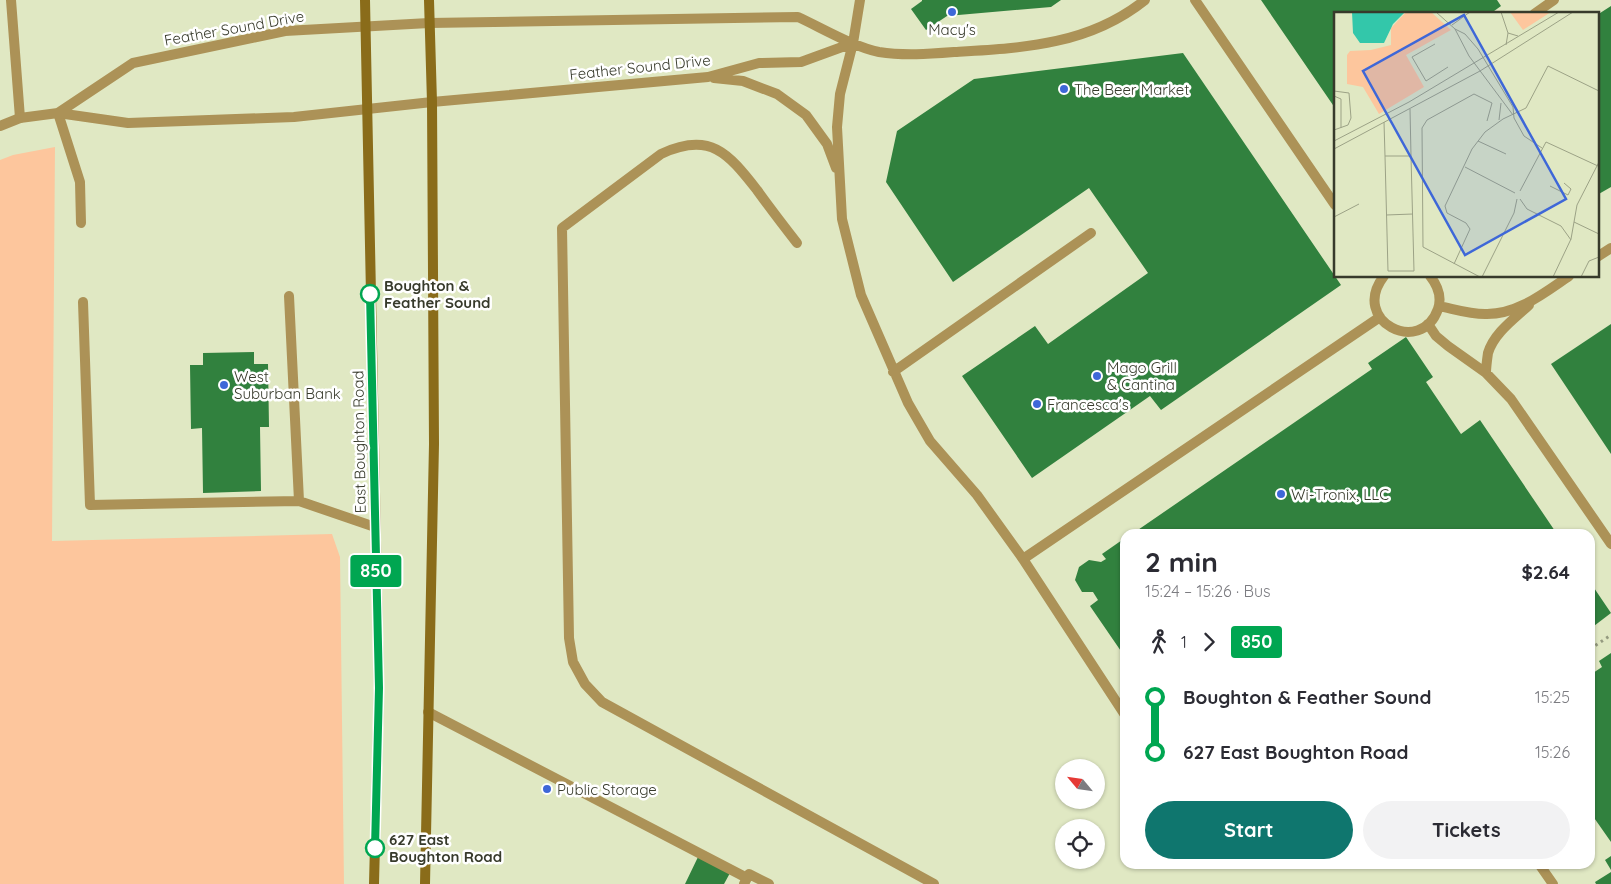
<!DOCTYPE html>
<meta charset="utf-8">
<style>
body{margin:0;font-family:Quicksand,sans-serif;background:#f2f2f3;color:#2b2b33;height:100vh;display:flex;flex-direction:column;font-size:19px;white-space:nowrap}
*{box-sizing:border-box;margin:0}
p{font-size:16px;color:#7c7c81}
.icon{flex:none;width:28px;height:28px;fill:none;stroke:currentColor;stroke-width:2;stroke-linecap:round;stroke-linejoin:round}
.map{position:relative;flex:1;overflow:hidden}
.side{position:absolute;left:1120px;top:529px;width:475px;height:340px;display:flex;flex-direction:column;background:#fff;border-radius:15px;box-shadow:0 1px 4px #0004}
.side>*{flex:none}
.badge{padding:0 10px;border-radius:4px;font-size:18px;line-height:32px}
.needle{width:32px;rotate:299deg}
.tools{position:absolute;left:1055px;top:759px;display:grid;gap:10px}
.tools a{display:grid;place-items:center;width:50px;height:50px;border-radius:50%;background:#fff;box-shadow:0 1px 4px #0004;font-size:25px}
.map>.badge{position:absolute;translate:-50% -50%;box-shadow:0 0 0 2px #fff}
.legs{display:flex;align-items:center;gap:8px;height:55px;padding:0 25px;font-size:16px}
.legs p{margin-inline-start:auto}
.overview{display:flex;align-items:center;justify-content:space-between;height:85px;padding:0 25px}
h1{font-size:28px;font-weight:700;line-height:38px}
.primary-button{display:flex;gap:10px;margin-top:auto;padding:10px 25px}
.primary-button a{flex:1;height:58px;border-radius:30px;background:#0f766e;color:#fff;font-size:20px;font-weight:700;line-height:58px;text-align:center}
.primary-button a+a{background:#f2f2f3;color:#2b2b33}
ul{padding:0 25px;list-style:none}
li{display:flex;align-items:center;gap:18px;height:55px;font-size:19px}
li i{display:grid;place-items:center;width:8px;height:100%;margin:0 6px;background:currentColor}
li i::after{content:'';width:12px;height:12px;margin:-6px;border:4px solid;border-radius:50%;background:#fff}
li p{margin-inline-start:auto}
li:first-child i{background:linear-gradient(#0000 50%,currentColor 0)}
li:last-child i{background:linear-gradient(currentColor 50%,#0000 0)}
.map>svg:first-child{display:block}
</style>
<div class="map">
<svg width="1611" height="884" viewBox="0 0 1611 884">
<rect width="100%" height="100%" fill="#e0e8c3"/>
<path fill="#fdc69d" d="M55 147 52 541 332 534 340 557 344 884H0V160L13 155Z"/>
<path fill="#31813e" d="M922 0H1061L1051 7 947 16 926 30 911 9 922 1Z
M1261 0H1497L1501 6 1490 14H1335V108Z
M1611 6V187L1597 195V15Z
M1183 53 1341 285 1161 410 1150 396 1032 478 962 376 1035 326 1048 344 1148 273 1089 188 953 282 886 182 897 131 974 79Z
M1611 324V454L1551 364Z
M1406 337 1433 377 1426 382 1461 434 1480 420 1557 534H1132L1372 369 1368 363Z
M254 352V364H268L269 427H260L261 491 203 493 202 428 191 429 190 365H203V353Z
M1125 538V657L1090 606 1098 600 1093 592H1082L1075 580 1079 567 1089 560 1101 562 1106 559 1102 554Z
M1590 582 1611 613 1590 629Z
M1611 653V842L1590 812V675L1602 667 1599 661Z
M1611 856V870L1605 860Z
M698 857 730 873 724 884H685Z
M1611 872V884H1596L1595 882Z"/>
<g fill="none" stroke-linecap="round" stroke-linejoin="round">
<path stroke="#949a7f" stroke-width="3" stroke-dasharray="2.5 4" stroke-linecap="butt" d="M1590 649 1611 635"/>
<path stroke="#ac9257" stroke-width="10" d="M11 0 20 118
M860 0 853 43 840 94 837 127 842 219 861 295 908 403 930 441 977 495 1023 559 1125 715
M1195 0 1335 205
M1534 14 1554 0
M429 23 798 17C822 28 854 47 879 52 904 56 929 54 955 52 1023 48 1089 45 1145 0
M714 78 743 81 777 94 806 115 827 144 836 168
M432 102 708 77 759 63 801 62 853 43
M58 113 80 182 81 223
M797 243C783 225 770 208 757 190 728 153 710 131 661 154L562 228 569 638 573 662 585 684 602 702 934 884
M1597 257 1611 248
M1384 276C1349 321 1421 357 1438 309 1442 297 1438 286 1430 276
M83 302 90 505 299 501 289 296
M1439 306C1454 309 1469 314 1485 314 1517 315 1544 293 1569 276
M1428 324 1436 336 1448 346 1486 373 1511 399 1611 544
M893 372 1091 233
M1486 373C1486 367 1487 360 1488 353 1494 333 1514 319 1529 305
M299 501 375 527
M1023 559 1380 317
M428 712 747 878 744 884
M1539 864 1553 884
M747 878 749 874 769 884"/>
<path stroke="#ac9257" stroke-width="10" d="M58 113 133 63 285 31 429 23
M0 126 20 118 58 113 128 123 294 117 432 102"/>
<path stroke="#8a6c1a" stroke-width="10" d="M365 0 379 688 374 884
M425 884 434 444 432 102 429 0"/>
</g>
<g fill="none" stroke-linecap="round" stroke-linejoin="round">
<defs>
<path id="line-1" d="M370 294 379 688 375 848"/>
</defs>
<use href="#line-1" stroke="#fff" stroke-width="11"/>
<use href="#line-1" stroke="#00a651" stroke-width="8"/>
</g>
<g fill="#3e67d8" stroke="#fff" stroke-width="2">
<circle cx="952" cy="12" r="5"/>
<circle cx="1064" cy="89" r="5"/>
<circle cx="1097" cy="376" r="5"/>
<circle cx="224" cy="385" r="5"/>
<circle cx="1037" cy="404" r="5"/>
<circle cx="1281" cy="494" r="5"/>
<circle cx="547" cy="789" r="5"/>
</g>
<g fill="#fff" stroke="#00a651" stroke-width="2.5">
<circle cx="370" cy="294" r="9"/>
<circle cx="375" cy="848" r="9"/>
</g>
<g text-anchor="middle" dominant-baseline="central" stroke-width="5" stroke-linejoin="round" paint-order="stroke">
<g font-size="15" fill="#373a2b" stroke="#fff">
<text transform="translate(234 28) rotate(-10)">Feather Sound Drive</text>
<text transform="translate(640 67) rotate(-6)">Feather Sound Drive</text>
<text transform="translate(359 442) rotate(-91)">East Boughton Road</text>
</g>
<g font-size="15" fill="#373a2b" stroke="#fff" text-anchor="start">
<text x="952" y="29" text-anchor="middle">Macy's</text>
<text x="1074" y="89">The Beer Market</text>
<text x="1107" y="367">Mago Grill<tspan x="1107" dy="17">&amp; Cantina</tspan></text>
<text x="234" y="376">West<tspan x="234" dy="17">Suburban Bank</tspan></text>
<text x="1047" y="404">Francesca's</text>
<text x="1291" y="494">Wi-Tronix, LLC</text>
<text x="557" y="789">Public Storage</text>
</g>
<g font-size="15" font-weight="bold" fill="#373a2b" stroke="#fff" text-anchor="start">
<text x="384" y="285">Boughton &amp;<tspan x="384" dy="17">Feather Sound</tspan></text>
<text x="389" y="839">627 East<tspan x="389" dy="17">Boughton Road</tspan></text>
</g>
</g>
<g transform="translate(1334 12)">
<rect width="265" height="265" fill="#e0e8c3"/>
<path d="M72 0H97L117 18 72 43 90 75 45 102 29 75 13 72V43L16 39 37 38 57 33V16ZM176 0H217L189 18Z" fill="#fdc69d"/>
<path d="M18 0H71L59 12 50 31H26L19 21Z" fill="#33c7aa"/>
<path fill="none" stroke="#9ca286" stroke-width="1" d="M102 0 121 17 135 44 179 103M167 0 174 21M118 13 136 0M121 17 131 22 144 37 179 95 180 106 190 124 208 136M101 32 78 45 92 69 114 55M172 33 174 21 184 24M0 79 15 81 17 106 14 113 0 118M0 84 7 87V116M165 108 167 91M50 110 51 144H77L76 97M0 129 75 90 225 0M144 129 172 142M0 137 146 59 239 0M51 144 54 259H80L77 144M131 155 181 181M216 174 234 183 237 177 230 171M186 179 212 130 264 154M186 187 193 197 227 214 237 228M52 203 79 202M0 205 25 192M240 210 265 222M120 252 136 217 132 211 113 201 111 194 138 137 151 120 169 107 192 96 214 54 265 79M146 265 89 235 88 116 93 108 140 82 158 91 153 109M148 265 180 201 183 187M219 265 237 227 243 193 265 150M247 265 255 249 265 245"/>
<path fill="#3e67d8" fill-opacity="0.15" stroke="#3e67d8" stroke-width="2.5" d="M130 3 232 187 131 243 29 59Z"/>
<rect width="265" height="265" fill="none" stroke="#373a2b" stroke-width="2.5"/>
</g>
</svg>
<div class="tools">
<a><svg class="needle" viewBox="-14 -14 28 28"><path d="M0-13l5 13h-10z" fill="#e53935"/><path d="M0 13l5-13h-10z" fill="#7c7c81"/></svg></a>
<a><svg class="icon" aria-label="locate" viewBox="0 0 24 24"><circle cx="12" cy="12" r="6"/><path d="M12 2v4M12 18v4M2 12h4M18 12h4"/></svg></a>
</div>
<b class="badge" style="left:376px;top:571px;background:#00a651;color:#fff">850</b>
<section class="side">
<div class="overview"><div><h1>2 min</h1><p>15:24 – 15:26 · Bus</p></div><b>$2.64</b></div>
<div class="legs"><svg class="icon" aria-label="walk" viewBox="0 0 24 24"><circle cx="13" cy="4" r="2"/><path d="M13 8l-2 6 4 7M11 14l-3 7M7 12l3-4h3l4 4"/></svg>1<svg class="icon" aria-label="forward" viewBox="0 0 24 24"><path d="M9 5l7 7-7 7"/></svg><b class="badge" style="background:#00a651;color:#fff">850</b></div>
<ul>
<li><i style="color:#00a651"></i><b>Boughton &amp; Feather Sound</b><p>15:25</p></li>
<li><i style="color:#00a651"></i><b>627 East Boughton Road</b><p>15:26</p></li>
</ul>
<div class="primary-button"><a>Start</a><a>Tickets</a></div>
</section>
</div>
